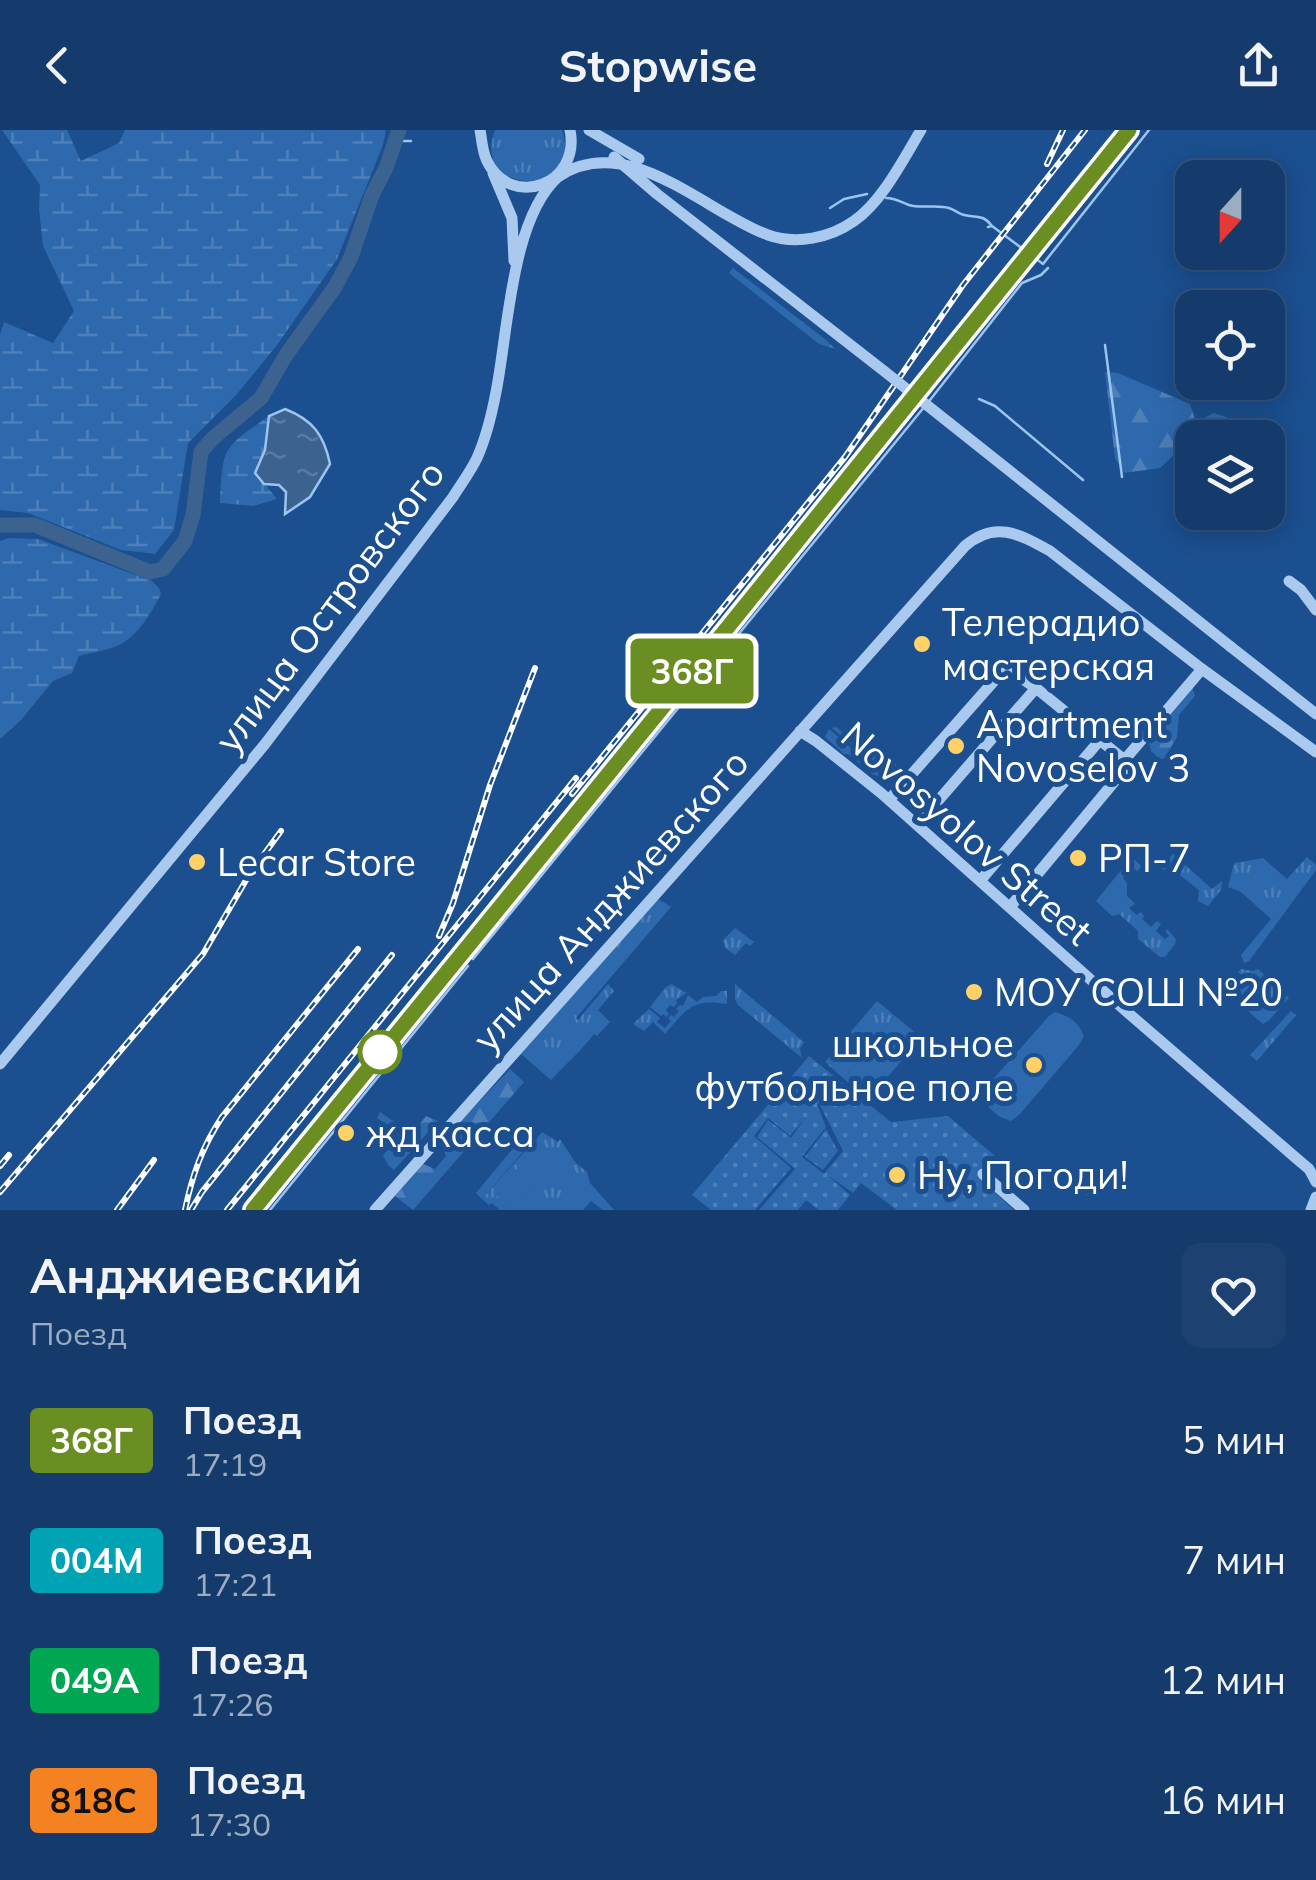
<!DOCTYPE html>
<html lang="ru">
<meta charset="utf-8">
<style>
body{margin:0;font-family:Mulish,sans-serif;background:#1d4271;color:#f1f3f6;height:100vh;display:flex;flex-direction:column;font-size:38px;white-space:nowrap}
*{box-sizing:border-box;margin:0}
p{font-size:32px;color:#9dadc1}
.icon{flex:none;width:55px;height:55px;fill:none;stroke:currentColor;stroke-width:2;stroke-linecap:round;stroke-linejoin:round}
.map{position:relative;height:1080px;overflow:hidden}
.panel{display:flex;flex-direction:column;background:#143b6b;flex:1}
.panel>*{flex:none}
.badge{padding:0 20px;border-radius:8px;font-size:35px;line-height:65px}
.needle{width:65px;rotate:201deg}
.fabs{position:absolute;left:1175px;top:30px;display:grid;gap:20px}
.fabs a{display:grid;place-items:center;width:110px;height:110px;border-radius:20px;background:#143b6b;box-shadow:0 5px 25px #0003,0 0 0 2px #33557e;font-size:50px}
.map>.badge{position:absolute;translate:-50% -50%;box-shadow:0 0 0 5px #fff}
.round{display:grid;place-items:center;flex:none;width:105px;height:105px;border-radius:20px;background:#1d4271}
.head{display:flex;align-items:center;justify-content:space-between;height:170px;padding:0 30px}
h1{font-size:48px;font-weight:700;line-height:75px}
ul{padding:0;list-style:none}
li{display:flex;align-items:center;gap:30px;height:120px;padding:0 30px}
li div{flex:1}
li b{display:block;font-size:38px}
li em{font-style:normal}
li .badge{min-width:110px;font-weight:700;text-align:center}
header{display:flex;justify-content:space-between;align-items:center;height:130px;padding:0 30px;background:#143b6b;font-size:45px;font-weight:700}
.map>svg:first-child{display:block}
</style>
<header><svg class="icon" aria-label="back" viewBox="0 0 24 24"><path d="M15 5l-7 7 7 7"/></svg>Stopwise<svg class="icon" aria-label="share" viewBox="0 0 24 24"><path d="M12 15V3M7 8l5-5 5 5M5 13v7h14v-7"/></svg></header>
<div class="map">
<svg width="1316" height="1080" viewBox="0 0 1316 1080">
<defs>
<pattern id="grass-tufts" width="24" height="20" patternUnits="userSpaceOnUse" patternTransform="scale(2.5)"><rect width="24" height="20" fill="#2e69ad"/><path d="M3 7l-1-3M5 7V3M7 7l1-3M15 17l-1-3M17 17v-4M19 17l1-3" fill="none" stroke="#4d80b9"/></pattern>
<pattern id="forest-firs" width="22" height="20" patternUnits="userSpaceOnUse" patternTransform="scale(2.5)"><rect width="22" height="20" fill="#2e69ad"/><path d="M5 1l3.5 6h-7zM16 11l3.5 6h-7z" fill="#4d80b9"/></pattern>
<pattern id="wetland-marsh" width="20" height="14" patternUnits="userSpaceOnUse" patternTransform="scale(2.5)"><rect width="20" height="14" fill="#2e69ad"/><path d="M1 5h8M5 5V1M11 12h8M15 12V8" fill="none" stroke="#4d80b9"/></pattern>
<pattern id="park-dots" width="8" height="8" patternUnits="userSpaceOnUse" patternTransform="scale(2.5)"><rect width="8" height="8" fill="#2e69ad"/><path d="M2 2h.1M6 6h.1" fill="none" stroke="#4d80b9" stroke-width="1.8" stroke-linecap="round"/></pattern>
<pattern id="water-ripples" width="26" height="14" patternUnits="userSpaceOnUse" patternTransform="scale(2.5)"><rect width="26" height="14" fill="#3c6290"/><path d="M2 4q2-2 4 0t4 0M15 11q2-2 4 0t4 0" fill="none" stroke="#597aa1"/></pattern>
</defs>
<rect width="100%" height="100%" fill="#1b4f8f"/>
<path fill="url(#grass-tufts)" d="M495 0H562C585 68 470 68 495 0Z
M836 597 858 615 864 614 891 636 894 633 898 636 889 647 832 598Z
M829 599 886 649 872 644 848 624H844L825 607Z
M1129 724 1142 737 1137 741 1133 738 1123 748 1127 753V766L1135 774 1130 777V779L1137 785 1141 782 1144 786 1142 789 1151 797 1157 791 1161 794 1156 801 1165 809 1169 806 1165 801 1167 799 1176 809 1175 814 1165 827H1160L1138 809V801L1119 784 1112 786 1096 771 1126 734 1123 730Z
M1173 724 1212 759 1222 751 1221 760 1208 776 1198 771 1199 760 1177 743 1170 745 1173 740 1169 735 1164 740 1161 737Z
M1307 727 1316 735V740L1249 831 1244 833 1241 825 1271 789 1241 762 1228 757 1234 733 1263 728 1287 749Z
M658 769 671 777 576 888 578 890 608 854 614 861 598 880 610 892 597 906 594 904C582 920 565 935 551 950L521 924Z
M735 798 754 812 750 816 746 813 735 825 725 818 723 810Z
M1241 839 1253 841 1258 839 1289 868 1269 890 1263 894 1248 881 1253 875 1257 878 1261 873 1258 870 1269 861 1261 855 1257 859 1260 862 1255 868 1253 866 1248 870 1252 874 1246 880 1219 855 1227 845 1231 848 1234 846 1243 853 1246 849 1238 842Z
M671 854 687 863 676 870 677 873 674 877 670 875 666 880 669 884 666 887 663 884 661 886 650 877 665 858Z
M735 854 804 912 800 919 802 928 738 875 735 869Z
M721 861H727V874C691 868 687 879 665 904L653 892 644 901 633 894 649 879 660 888 657 892 665 898 671 891 668 888 671 885 674 887 679 881 676 879 680 875 683 876 688 865 697 872 703 867 716 866Z
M877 871 895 886 844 949 825 932Z
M1291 881 1296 885 1257 931 1250 925Z
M542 1002 558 1012 560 1009 575 1032 587 1042 590 1053 614 1080H603L591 1071 583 1080H500L492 1073 489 1075 482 1069Z
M1088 1037H1091L1106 1051 1094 1066 1088 1065 1076 1054Z"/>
<path fill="url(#forest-firs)" d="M733 138 826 210 835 219 819 214 729 143Z
M1105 242 1118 243 1190 274 1196 292 1214 283 1250 295 1247 307 1192 308 1160 338 1124 343 1115 328Z
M1192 556 1195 566 1179 585 1177 607 1164 629H1160L1151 621 1148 608Z
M510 939 524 952 413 1080 395 1066 423 1034 435 1039 446 1026 442 1016 454 998Z
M380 982 412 1004 426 986 438 991 394 1040 388 1035 383 1025 397 1011V1001L377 988Z
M515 1016 523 1022 482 1069 476 1063Z"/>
<path fill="url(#wetland-marsh)" d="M2 0H67L81 31 119 13 125 0H386L383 15 337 129 277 215 237 264 188 313 174 400 155 424 121 420 28 383 0 380V205L4 192 53 213 74 181 43 116 39 79 40 55Z
M269 286 265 320 256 343 277 369 253 376 220 373C223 316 222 319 269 286Z
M9 408 38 409 152 451 159 458 161 464C152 482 138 506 119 515 107 521 92 522 79 526L72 543 53 551 21 590 0 609V411Z"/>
<path fill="url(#park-dots)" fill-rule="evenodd" d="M809 926 891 992 948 986 995 1026 978 1047 1014 1080H897L861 1053 853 1063 826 1044 850 1065 838 1080H819L806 1070 798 1080H759L795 1039 757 1007 768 990 791 1008 806 987 790 1006 768 988 754 1006 791 1038 755 1080H711L692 1065ZM819 973 843 1021 824 1044 802 1027 826 997 817 974Z
M826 999 838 1021 823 1040 805 1027Z"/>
<path fill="#2e69ad" d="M1055 882C1069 886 1079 892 1084 906L1079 915 1020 984 1011 991 1000 987 989 978 987 971 988 955 1049 886Z
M895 886 922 908 868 969 844 949Z
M525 1029 545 1046 513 1080 495 1064Z"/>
<path fill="url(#water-ripples)" stroke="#9cc4f0" stroke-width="2.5" d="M285 279C313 290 324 305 330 334L310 367 285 384 286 362 279 355 264 354 255 343 265 320 269 286Z"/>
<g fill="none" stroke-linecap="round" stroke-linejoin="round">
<path stroke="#9cc4f0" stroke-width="2.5" d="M397 11H411
M886 68C896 68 900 72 909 75 922 79 936 74 949 78 955 80 959 84 964 85 977 88 983 84 992 96
M830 78 844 69 867 64
M988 97 992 96 1043 134
M1043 134 1149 0
M1105 215 1122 347
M979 269 995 276 1083 350
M930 270 1022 153 1041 145 1048 138
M473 829 925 276
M270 1080 468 836"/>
<path stroke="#3c6290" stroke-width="15" d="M0 395H35L150 442 163 439 185 411 193 385 201 322 213 308 261 268 286 225 335 157 351 127 372 65 386 38 399 0"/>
<path stroke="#a9c9ee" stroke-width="11" d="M480 0C482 10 482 21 487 31 511 80 581 55 570 0
M589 0 639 29
M493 43 512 88 514 131
M1289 451 1301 460 1316 480
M1231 517 1316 584
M1036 558 1122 628 1127 627 1202 539
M800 601 816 611 881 663 1127 882 1296 1028 1309 1039 1316 1052
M889 670 1001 543 1015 544 1036 558 917 695
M980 751 1100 610
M1010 777 1129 634 1127 627
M0 934 265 614 453 367C461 354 471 341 477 328 486 308 492 283 496 262 508 203 511 89 558 47 627 0 705 82 768 105 796 115 830 108 854 91 882 72 904 28 921 0
M983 1044 1024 1080
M375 1080 965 416C995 390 1019 404 1050 421L1202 539 1316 622
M1311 1080 1316 1067"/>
<defs>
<path id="rail" d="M1047 34 1063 0
M572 664 845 327 963 155 1085 0
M439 806 453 773 490 655 535 538
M0 1036 9 1025
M0 1062 203 824 249 745 281 701
M117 1080 154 1030
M185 1080C192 1046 202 1017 222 987L358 819
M191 1080 202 1062 392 825
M227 1080 576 648
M253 1080 731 493 1129 0"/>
</defs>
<use href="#rail" stroke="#fff" stroke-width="6"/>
<use href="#rail" stroke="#1b4f8f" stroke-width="2.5" stroke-dasharray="8" stroke-linecap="butt"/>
<path stroke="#a9c9ee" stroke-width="11" d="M614 27 657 64 884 241 1231 517"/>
</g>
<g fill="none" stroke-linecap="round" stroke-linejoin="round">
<defs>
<path id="line" d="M253 1080 711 518 1129 0"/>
</defs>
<use href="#line" stroke="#fff" stroke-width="22"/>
<use href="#line" stroke="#6b8e23" stroke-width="15"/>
</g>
<g fill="#ffd166" stroke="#1b4f8f" stroke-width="4">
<circle cx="922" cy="514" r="10"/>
<circle cx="956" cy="616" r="10"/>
<circle cx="1078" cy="728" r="10"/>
<circle cx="197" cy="732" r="10"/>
<circle cx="974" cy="862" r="10"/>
<circle cx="1034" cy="935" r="10"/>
<circle cx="346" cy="1003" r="10"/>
<circle cx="897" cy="1045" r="10"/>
</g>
<circle fill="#fff" stroke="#6b8e23" stroke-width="5" cx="380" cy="922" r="20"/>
<g text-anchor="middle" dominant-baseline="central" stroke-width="10" stroke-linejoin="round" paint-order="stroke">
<g font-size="38" fill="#fff" stroke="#1b4f8f">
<text transform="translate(329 476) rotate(-53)">улица Островского</text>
<text transform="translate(967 703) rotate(41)">Novosyolov Street</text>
<text transform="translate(610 770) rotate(-48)">улица Анджиевского</text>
</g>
<g font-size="38" fill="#fff" stroke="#1b4f8f" text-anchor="start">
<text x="942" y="492">Телерадио<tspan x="942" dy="44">мастерская</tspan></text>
<text x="976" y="594">Apartment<tspan x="976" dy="44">Novoselov 3</tspan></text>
<text x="1098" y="728">РП-7</text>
<text x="217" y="732">Lecar Store</text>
<text x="994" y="862">МОУ СОШ №20</text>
<text x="1014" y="913" text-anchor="end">школьное<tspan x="1014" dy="44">футбольное поле</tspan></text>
<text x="366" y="1003">жд касса</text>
<text x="917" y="1045">Ну, Погоди!</text>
</g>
</g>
</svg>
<div class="fabs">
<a><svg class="needle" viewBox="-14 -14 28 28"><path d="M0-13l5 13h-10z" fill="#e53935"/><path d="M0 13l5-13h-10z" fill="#9dadc1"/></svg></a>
<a><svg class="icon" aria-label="locate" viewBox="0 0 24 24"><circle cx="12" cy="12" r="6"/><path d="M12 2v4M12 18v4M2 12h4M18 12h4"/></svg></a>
<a><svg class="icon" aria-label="layers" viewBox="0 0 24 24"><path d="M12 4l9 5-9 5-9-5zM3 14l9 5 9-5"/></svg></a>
</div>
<b class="badge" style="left:692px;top:541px;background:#6b8e23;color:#fff">368Г</b>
</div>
<section class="panel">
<div class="head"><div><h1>Анджиевский</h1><p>Поезд</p></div><a class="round"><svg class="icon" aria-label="heart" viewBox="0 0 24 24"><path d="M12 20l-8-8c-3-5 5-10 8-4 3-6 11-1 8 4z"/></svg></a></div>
<ul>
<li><span class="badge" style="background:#6b8e23;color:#fff">368Г</span><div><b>Поезд</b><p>17:19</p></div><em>5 мин</em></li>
<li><span class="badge" style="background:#00a3b4;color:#fff">004М</span><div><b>Поезд</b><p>17:21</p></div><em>7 мин</em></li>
<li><span class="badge" style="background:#00a651;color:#fff">049А</span><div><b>Поезд</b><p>17:26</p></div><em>12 мин</em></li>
<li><span class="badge" style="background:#f58220;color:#111">818С</span><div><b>Поезд</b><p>17:30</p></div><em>16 мин</em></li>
</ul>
</section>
